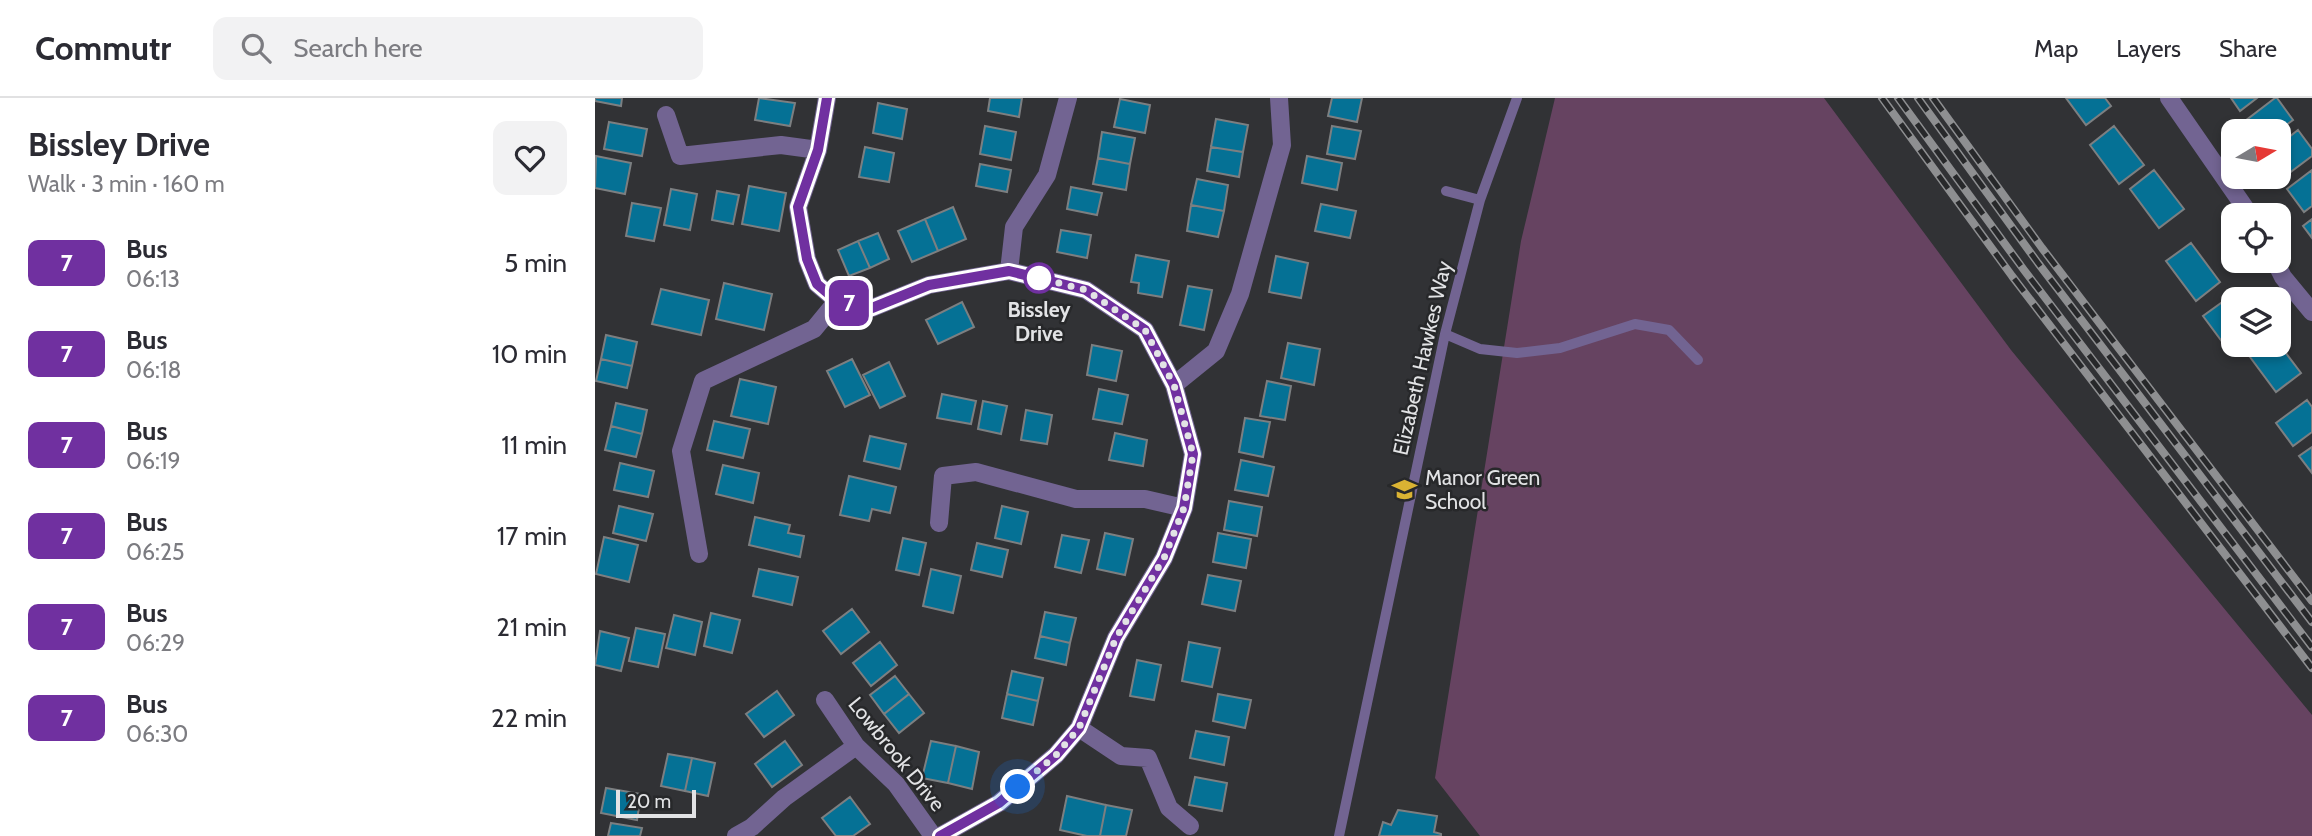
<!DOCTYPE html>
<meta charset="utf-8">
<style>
body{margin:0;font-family:Cabin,sans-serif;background:#f2f2f3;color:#2b2b33;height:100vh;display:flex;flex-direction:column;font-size:26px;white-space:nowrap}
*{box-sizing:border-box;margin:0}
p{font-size:23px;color:#7c7c81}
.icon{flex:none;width:38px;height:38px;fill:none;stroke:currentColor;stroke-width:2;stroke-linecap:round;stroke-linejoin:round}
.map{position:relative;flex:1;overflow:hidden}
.sheet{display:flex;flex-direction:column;background:#fff;width:595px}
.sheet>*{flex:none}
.badge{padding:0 14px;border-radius:10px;font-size:24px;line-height:46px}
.needle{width:46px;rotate:80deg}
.controls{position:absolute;left:1626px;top:21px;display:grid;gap:14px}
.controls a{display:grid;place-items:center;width:70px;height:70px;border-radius:14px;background:#fff;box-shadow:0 4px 10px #0003;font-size:35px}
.scale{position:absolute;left:21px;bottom:18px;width:80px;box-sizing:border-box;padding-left:7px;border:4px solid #e2e3e5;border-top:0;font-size:19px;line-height:24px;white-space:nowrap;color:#e2e3e5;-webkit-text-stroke:5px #27282a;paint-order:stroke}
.you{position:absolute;width:35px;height:35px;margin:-18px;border:5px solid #fff;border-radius:50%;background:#1a73e8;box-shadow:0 0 0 10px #1a73e833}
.map>.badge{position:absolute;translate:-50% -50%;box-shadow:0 0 0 4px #fff}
.round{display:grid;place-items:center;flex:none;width:74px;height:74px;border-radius:14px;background:#f2f2f3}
.overview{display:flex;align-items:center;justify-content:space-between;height:119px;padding:0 28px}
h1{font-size:33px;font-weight:700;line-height:52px}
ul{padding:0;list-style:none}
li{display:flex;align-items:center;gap:21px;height:91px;padding:0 28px}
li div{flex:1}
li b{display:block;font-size:26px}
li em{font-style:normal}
li .badge{min-width:77px;font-weight:700;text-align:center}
header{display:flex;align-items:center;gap:42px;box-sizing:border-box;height:98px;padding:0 35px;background:#fff;border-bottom:2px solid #e1e1e2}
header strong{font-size:33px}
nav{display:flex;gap:38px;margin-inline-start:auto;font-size:24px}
.search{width:490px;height:63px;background:#f2f2f3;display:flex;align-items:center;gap:18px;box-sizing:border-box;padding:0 24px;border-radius:14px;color:#7c7c81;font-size:26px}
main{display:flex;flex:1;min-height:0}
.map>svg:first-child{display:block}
</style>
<header>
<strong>Commutr</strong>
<div class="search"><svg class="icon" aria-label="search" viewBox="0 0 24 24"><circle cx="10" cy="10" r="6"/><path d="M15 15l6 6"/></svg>Search here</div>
<nav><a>Map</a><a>Layers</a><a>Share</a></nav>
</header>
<main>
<section class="sheet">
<div class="overview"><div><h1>Bissley Drive</h1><p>Walk · 3 min · 160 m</p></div><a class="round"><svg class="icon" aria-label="heart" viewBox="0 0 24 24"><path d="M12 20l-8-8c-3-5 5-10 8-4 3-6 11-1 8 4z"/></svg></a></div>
<ul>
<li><span class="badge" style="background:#7030a0;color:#fff">7</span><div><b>Bus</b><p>06:13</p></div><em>5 min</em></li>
<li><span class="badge" style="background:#7030a0;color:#fff">7</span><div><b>Bus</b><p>06:18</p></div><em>10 min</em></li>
<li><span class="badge" style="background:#7030a0;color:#fff">7</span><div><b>Bus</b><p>06:19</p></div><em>11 min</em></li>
<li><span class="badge" style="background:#7030a0;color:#fff">7</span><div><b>Bus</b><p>06:25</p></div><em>17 min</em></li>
<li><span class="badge" style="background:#7030a0;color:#fff">7</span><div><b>Bus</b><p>06:29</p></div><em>21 min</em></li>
<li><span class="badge" style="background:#7030a0;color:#fff">7</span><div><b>Bus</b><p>06:30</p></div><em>22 min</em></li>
</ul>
</section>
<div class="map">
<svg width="1717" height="738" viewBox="0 0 1717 738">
<rect width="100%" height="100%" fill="#313235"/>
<path fill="#664361" d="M960 0H1229L1416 252 1717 617V738H885L840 680 926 143Z"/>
<path fill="#057195" stroke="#7c7f81" stroke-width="2" d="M0 0H27L26 8 0 3Z
M164 0 200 5 195 28 160 22Z
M395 0H427L424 19 393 13Z
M737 0H767L762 24 733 18Z
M1471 0H1510L1516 8 1491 27Z
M1636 0H1662L1645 13Z
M1680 0H1682L1698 22 1683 33H1658L1650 23Z
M525 1 555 7 550 35 519 29Z
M283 5 312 11 307 41 278 35Z
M621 21 653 27 648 54 616 49Z
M14 24 52 31 47 58 9 51Z
M390 28 421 34 416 62 385 56Z
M737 28 766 33 760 61 732 56Z
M1519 28 1549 67 1524 86 1495 47Z
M1703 32 1717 51V58L1689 79 1684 72V47Z
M507 34 540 40 535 66 503 60Z
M270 49 299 55 294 84 264 79Z
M616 49 648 54 644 79 612 73Z
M1 58 36 65 30 96 0 90Z
M712 58 747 65 742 92 707 85Z
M503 60 535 66 531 92 498 86Z
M385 66 416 72 412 94 381 88Z
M1559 72 1589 111 1564 130 1535 91Z
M1717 72V108L1709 114 1692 91Z
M602 81 633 87 629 113 596 107Z
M154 88 191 95 184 133 147 126Z
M476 89 507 95 502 117 472 111Z
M76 91 102 96 95 132 69 127Z
M122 93 144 97 138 126 117 122Z
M37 105 66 110 59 143 31 138Z
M726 106 761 113 755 140 720 133Z
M596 107 629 113 623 139 592 133Z
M358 109 371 141 343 153 330 121Z
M330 121 343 153 317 164 303 133Z
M1717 121V140L1708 128Z
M466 132 496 137 492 160 462 154Z
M283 135 294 161 275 170 263 143Z
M263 143 275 170 254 178 243 152Z
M1596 145 1625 184 1601 203 1571 163Z
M541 157 574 163 567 199 543 195 544 185 536 184Z
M681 158 713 165 706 200 674 194Z
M129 185 177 196 169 232 121 221Z
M593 188 617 192 609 232 585 227Z
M66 191 114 202 106 237 57 226Z
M1633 200 1638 207V247H1651L1637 257 1608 218Z
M367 204 379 229 343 246 331 222Z
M11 237 42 244 37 268 6 261Z
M693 245 725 251 719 287 686 280Z
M1684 246 1706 275 1681 294 1652 255 1662 247Z
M497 247 527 253 521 283 492 277Z
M6 261 37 268 32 290 1 283Z
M257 261 275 297 250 309 232 273Z
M294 264 310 298 285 310 268 277Z
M145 281 181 289 173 326 136 318Z
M672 283 696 288 690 322 665 318Z
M504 291 533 297 527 326 498 321Z
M347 296 381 303 376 326 342 320Z
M1712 302 1717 309V334L1698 348 1681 325Z
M388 303 412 308 406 336 383 331Z
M21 305 52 312 47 336 16 328Z
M431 312 457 317 452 346 426 342Z
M650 320 675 324 668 359 644 354Z
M119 323 155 331 148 360 112 352Z
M16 328 47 336 41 359 10 352Z
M520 335 552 342 548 368 514 362Z
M275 338 311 346 305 371 269 363Z
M1717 349V375L1704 358Z
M646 362 679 369 673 398 640 392Z
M25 365 59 373 53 399 19 392Z
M128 367 164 375 158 405 121 396Z
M254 378 301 389 295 415 277 411 274 423 245 417Z
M634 403 667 409 662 438 629 432Z
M24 408 58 416 51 443 18 435Z
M407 408 433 414 426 446 400 440Z
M160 419 195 427 193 435 209 438 205 459 154 447Z
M510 435 538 441 530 477 502 471Z
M623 435 656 441 651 470 618 464Z
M467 437 494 442 486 475 460 469Z
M9 439 43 447 34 484 1 476Z
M308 440 331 445 324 477 301 472Z
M382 445 413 452 407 479 376 472Z
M164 471 203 479 197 507 158 498Z
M336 471 366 478 358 515 328 508Z
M613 477 646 483 640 513 607 506Z
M257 511 274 534 246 556 228 533Z
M450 514 481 520 475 545 445 538Z
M116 515 145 522 137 555 109 548Z
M79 517 107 524 100 557 71 550Z
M41 530 70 536 63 569 34 563Z
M5 533 34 540 26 573 0 567Z
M445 538 475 545 471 567 440 560Z
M285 544 302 567 276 588 258 565Z
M594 544 625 550 617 589 587 583Z
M542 562 566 567 559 602 535 598Z
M417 573 448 580 443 603 412 596Z
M300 578 314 596 289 616 275 597Z
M182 593 199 617 169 639 151 616Z
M314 596 329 615 304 635 289 616Z
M412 596 443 603 438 627 407 620Z
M623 596 656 602 650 630 618 623Z
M601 633 634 639 629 667 595 660Z
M190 643 207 667 177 689 160 666Z
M336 643 361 648 353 685 327 680Z
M361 648 384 654 377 691 353 685Z
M73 656 97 660 90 693 66 688Z
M97 660 120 665 113 698 90 693Z
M600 679 632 685 627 713 594 707Z
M11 690 46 696 42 722 6 715Z
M472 698 511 707 505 738H492L465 732Z
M255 699 275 726 258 738H241L227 720Z
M511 707 537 712 531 738H505Z
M803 712 842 718 839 734 846 736V738H784L788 724 796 727Z
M16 725 47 730 45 738H13Z"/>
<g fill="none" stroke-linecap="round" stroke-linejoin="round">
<path stroke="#726492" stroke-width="10" d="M851 93 885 102
M850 236 885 251 922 255 965 250 1040 226 1074 232 1103 262
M744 738 850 236 885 102 922 0"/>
<path stroke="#726492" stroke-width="18" d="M232 0 223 52 203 109 212 161 222 186 242 203 277 210 334 187 414 173 491 192 550 232 579 287 598 356 589 410 569 460 521 540 484 630 461 657 404 705 345 738
M1574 0 1655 117
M71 17 85 58 186 47 223 52
M1680 163 1688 179 1717 214
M414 173 419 129 452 77 473 0
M579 287 621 253 645 196 687 47 684 0
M344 425 348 378 381 374 481 401H550L589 410
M104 456 86 353 108 283 219 231 242 203
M230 602 261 648 301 686 338 738
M484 630 526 658 553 660 574 710 595 728
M141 738 157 729 189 700 261 648"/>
<defs>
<path id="rail" d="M1287 0 1417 178 1717 570
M1303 0 1429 172 1717 549
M1323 0 1443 165 1717 524
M1338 0 1447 150 1717 503"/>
</defs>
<use href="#rail" stroke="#8e8f91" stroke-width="8"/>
<use href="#rail" stroke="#27282a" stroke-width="5" stroke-dasharray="16" stroke-linecap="butt"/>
</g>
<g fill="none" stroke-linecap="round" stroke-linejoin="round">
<defs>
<path id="line" d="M232 0 223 52 203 109 212 161 222 186 242 203 277 210 334 187 414 173 491 192 550 232 579 287 598 356 589 410 569 460 521 540 484 630 461 657 404 705 345 738"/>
</defs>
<use href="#line" stroke="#fff" stroke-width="16"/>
<use href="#line" stroke="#7030a0" stroke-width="10"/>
<path stroke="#e2e3e5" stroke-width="7" stroke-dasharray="0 12.6" d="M423 689 461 657 484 630 521 540 569 460 589 410 598 356 579 287 550 232 491 192 440 179 444 180"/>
</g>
<defs>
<symbol id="school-bare" viewBox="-9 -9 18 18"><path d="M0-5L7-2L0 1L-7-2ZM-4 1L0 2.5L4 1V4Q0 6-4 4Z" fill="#dab333" stroke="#27282a" stroke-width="2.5" paint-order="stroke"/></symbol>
</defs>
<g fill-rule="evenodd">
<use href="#school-bare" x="792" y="374" width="35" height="35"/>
</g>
<circle fill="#fff" stroke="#7030a0" stroke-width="3.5" cx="444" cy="180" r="14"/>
<g text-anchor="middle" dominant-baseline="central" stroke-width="5" stroke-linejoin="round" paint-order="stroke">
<g font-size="21" font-weight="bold" fill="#e2e3e5" stroke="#27282a">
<text x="444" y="211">Bissley<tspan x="444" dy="24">Drive</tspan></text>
</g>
<g font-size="21" fill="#e2e3e5" stroke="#27282a">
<text transform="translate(827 260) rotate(-77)">Elizabeth Hawkes Way</text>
<text transform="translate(302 656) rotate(51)">Lowbrook Drive</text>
</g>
<g font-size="21" fill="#e2e3e5" stroke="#27282a" text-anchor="start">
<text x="830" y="379">Manor Green<tspan x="830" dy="24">School</tspan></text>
</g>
</g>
</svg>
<div class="controls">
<a><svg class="needle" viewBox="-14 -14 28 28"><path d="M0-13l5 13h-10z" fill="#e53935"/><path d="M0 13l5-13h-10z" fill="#7c7c81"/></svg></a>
<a><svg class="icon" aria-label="locate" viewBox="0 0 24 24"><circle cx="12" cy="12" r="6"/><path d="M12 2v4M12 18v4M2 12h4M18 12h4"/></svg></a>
<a><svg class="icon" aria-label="layers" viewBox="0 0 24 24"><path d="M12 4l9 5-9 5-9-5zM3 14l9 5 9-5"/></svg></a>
</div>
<div class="scale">20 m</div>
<div class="you" style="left:423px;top:689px"></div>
<b class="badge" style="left:254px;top:205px;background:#7030a0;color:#fff">7</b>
</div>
</main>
